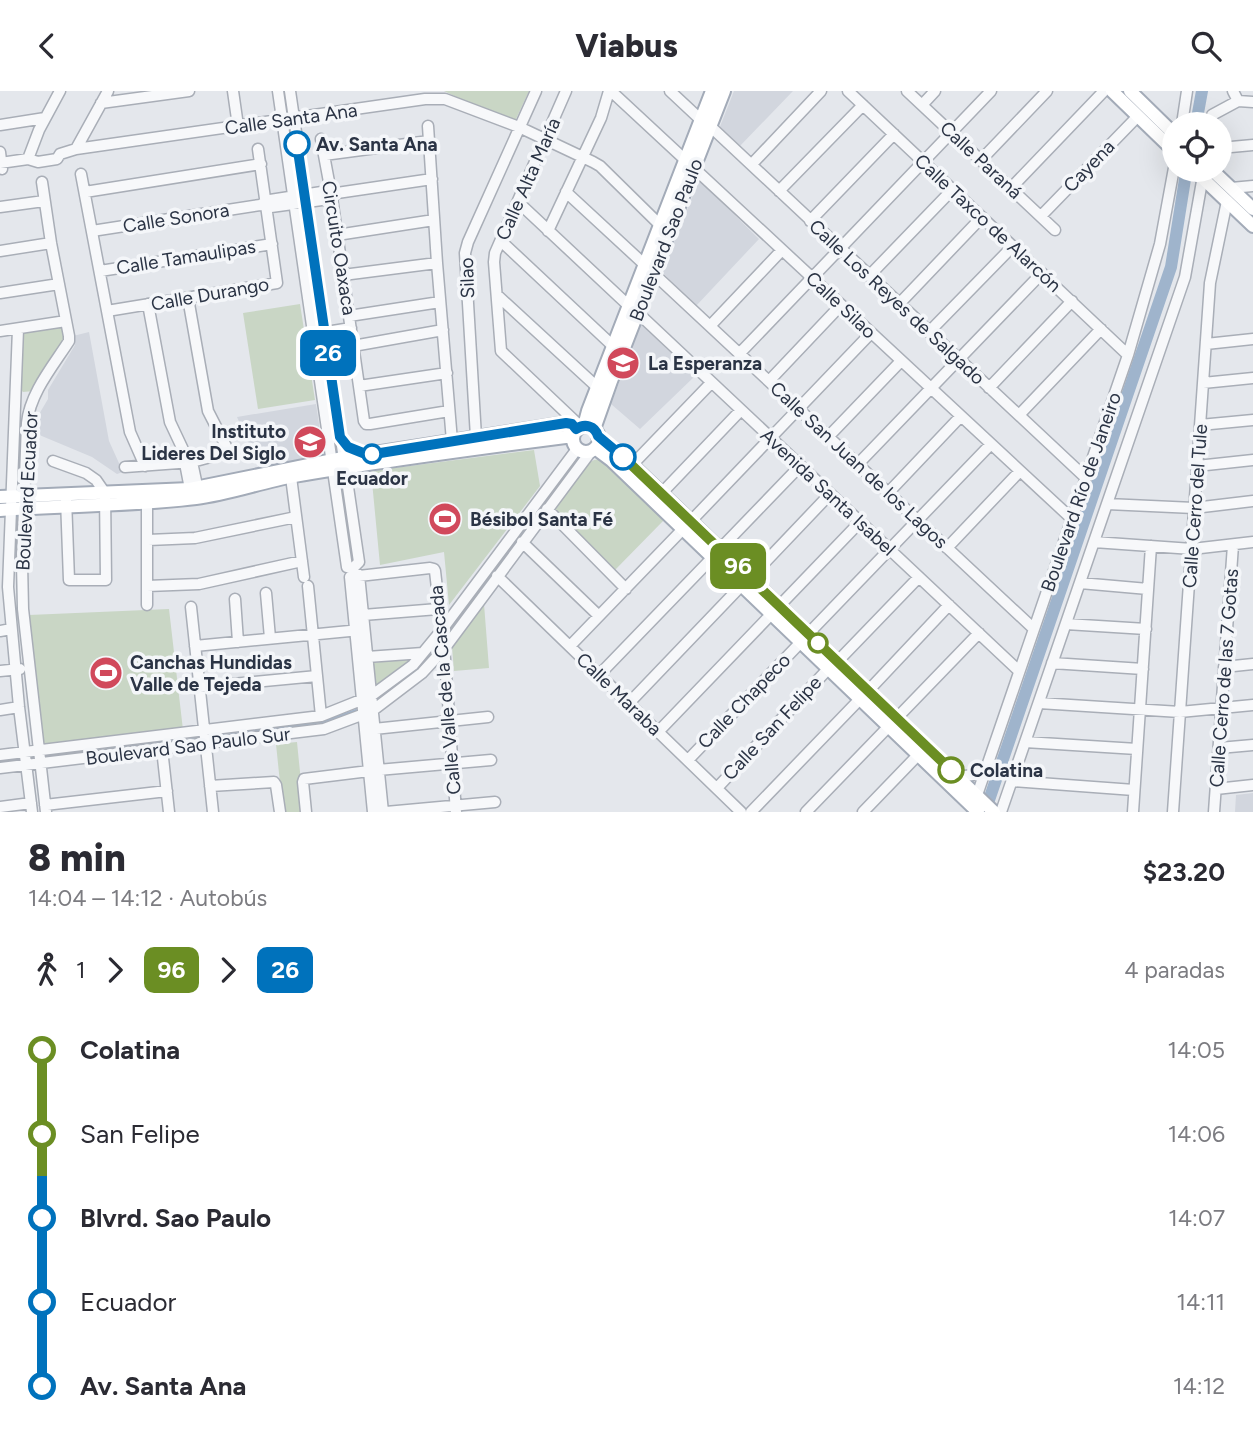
<!DOCTYPE html>
<html lang="es">
<meta charset="utf-8">
<style>
body{margin:0;font-family:Figtree,sans-serif;background:#f7f7f7;color:#2b2b33;height:100vh;display:flex;flex-direction:column;font-size:26px;white-space:nowrap}
*{box-sizing:border-box;margin:0}
p{font-size:23px;color:#7c7c81}
.icon{flex:none;width:38px;height:38px;fill:none;stroke:currentColor;stroke-width:2;stroke-linecap:round;stroke-linejoin:round}
.map{position:relative;height:721px;overflow:hidden}
.details{display:flex;flex-direction:column;background:#fff;flex:1}
.details>*{flex:none}
.badge{padding:0 14px;border-radius:10px;font-size:24px;line-height:46px}
.buttons{position:absolute;left:1162px;top:21px;display:grid;gap:14px}
.buttons a{display:grid;place-items:center;width:70px;height:70px;border-radius:50%;background:#fff;box-shadow:0 7px 28px #0002;font-size:35px}
.map>.badge{position:absolute;translate:-50% -50%;box-shadow:0 0 0 4px #fff}
.legs{display:flex;align-items:center;gap:10px;height:77px;padding:0 28px;font-size:23px}
.legs p{margin-inline-start:auto}
.summary{display:flex;align-items:center;justify-content:space-between;height:119px;padding:0 28px}
h1{font-size:38px;font-weight:800;line-height:52px}
ul{padding:0 28px;list-style:none}
li{display:flex;align-items:center;gap:24px;height:84px;font-size:26px}
li i{display:grid;place-items:center;width:10px;height:100%;margin:0 9px;background:currentColor}
li i::after{content:'';width:18px;height:18px;margin:-9px;border:5px solid;border-radius:50%;background:#fff}
li p{margin-inline-start:auto}
li:first-child i{background:linear-gradient(#0000 50%,currentColor 0)}
li:last-child i{background:linear-gradient(currentColor 50%,#0000 0)}
header{display:flex;justify-content:space-between;align-items:center;height:91px;padding:0 28px;background:#fff;font-size:32px;font-weight:800}
.map>svg:first-child{display:block}
</style>
<header><svg class="icon" aria-label="back" viewBox="0 0 24 24"><path d="M15 5l-7 7 7 7"/></svg>Viabus<svg class="icon" aria-label="search" viewBox="0 0 24 24"><circle cx="10" cy="10" r="6"/><path d="M15 15l6 6"/></svg></header>
<div class="map">
<svg width="1253" height="721" viewBox="0 0 1253 721">
<rect width="100%" height="100%" fill="#e4e7ec"/>
<path fill="#d2d6de" d="M734 0H793L739 56 719 38Z
M699 89 759 148 696 215 662 181Z
M641 233 695 285 640 338 611 313Z
M89 241 109 350 123 381 117 383 92 366 37 343 38 325 48 308V299L75 254 73 245Z
M316 313 322 353 320 361 313 366 259 377 237 326Z
M1253 702V721H1235L1236 704Z"/>
<path fill="#c9d6c5" d="M444 0H529L515 30 475 15Z
M300 213 315 309 258 318 243 222Z
M62 235 64 239 65 246 34 300 23 301 19 297 21 244 24 241Z
M534 359 540 395 449 514 444 461 380 474 371 380Z
M602 368 664 429 615 479 555 419 587 373 594 369Z
M484 513 489 577 454 580 452 556Z
M169 518 183 639 44 655 29 524Z
M412 567 376 597 373 572Z
M297 651 304 721H283L276 653Z"/>
<g fill="none" stroke-linecap="round" stroke-linejoin="round">
<path stroke="#9fb4cc" stroke-width="2" d="M450 537 478 498
M375 609 416 578 433 559
M211 646 323 631 356 619
M106 658 197 648
M46 666 56 665
M0 671 18 669"/>
<path stroke="#9fb4cc" stroke-width="12" d="M1196 33 1202 0
M989 709 1171 176 1186 82"/>
<defs>
<path id="minor" d="M233 0 238 35
M278 0 347 476 353 477 359 471 290 0
M566 0 495 162 494 171 501 260 580 335
M611 0 1072 428
M670 0 701 29
M848 0 1128 264
M907 0 1055 139
M1233 0 1238 10
M101 12 189 0
M922 14 935 0
M1182 33 1187 0
M1211 33 1212 24 1238 10 1253 11
M0 34 45 27
M428 35 437 172 452 350
M710 35 1086 387
M321 48 332 107 364 330 366 333H370L449 320
M1220 57 1253 54
M76 58 108 0
M0 61 2 78
M324 64 429 50
M28 68 39 39 60 0
M981 69 1047 0
M0 72 28 68 38 71 57 68 60 63 76 58 425 8H445L519 36 593 71 600 75 660 134
M752 73 821 0
M81 83 130 341 145 375
M42 91 51 152 69 245V250C53 275 30 302 27 332L22 472 23 518 46 721
M1011 97 1104 0
M1231 97 1253 95
M779 100 863 14
M85 101 261 73
M566 101 645 174
M518 111 629 215
M261 114 271 116 329 108 335 104
M0 116 44 110
M1041 125 1138 25
M810 130 894 43
M92 140 260 114 270 109 328 100 337 102 432 88
M548 140 601 27 609 0
M337 144 434 129
M501 150 613 255
M0 160 51 152
M100 180 272 153
M653 182 1034 538
M343 184 437 172
M869 185 953 98
M0 202 59 193
M497 204 597 296
M148 213 170 331 186 365 192 371 199 404
M899 213 982 126
M107 220 277 192 258 58
M638 222 1019 580
M349 225 440 211
M710 235 782 159
M18 238 8 496 19 616 32 721
M0 240 66 230
M929 241 1013 155
M320 242 351 237
M322 249 352 245
M1206 253 1253 248
M353 255 443 239
M739 263 991 0
M769 290 841 214
M1203 292 1253 287
M359 295 447 282
M989 297 1072 210
M1019 324 1101 238
M1200 334 1253 329
M476 346 465 162 468 151 536 0
M828 346 901 270
M186 367 185 372 191 403
M53 370 86 382 96 389 105 402 106 489H69L66 408
M858 373 1042 182
M632 374 711 292
M1197 375 1253 369
M125 376 192 371 229 361 208 320 188 207
M291 386 304 486
M888 402 961 325
M657 407 741 319
M1107 413 1194 417 1253 410
M547 418 626 498
M691 430 871 242
M148 449 195 447 296 426
M522 451 599 525
M1094 451 1192 458 1253 451
M947 457 1020 380
M720 458 800 375
M359 484 383 721
M497 485 741 721
M750 487 830 403
M1080 492 1148 498
M147 495 199 493 302 470
M308 495 321 625
M266 502 270 547
M235 508 238 551
M147 514V411
M191 516 213 721
M363 524 438 518
M1066 533 1146 538
M0 540 11 538
M808 543 991 353
M195 555 360 539
M570 555 683 438
M367 566 423 562
M837 571 919 486
M1052 572 1143 578
M1224 576 1253 573
M0 580 20 578
M599 584 713 466
M200 596 317 585
M868 600 949 514
M629 612 742 494
M1039 612 1180 621 1253 614
M0 619 19 616
M374 638 488 626
M658 641 860 431
M1025 651 1137 658
M1219 657 1253 654
M162 658 169 721
M0 664 321 625 371 605 413 574 441 540 577 358
M688 669 801 551
M0 677 324 638 372 620 422 582 444 558 592 359
M378 679 491 669
M957 686 973 684 985 679
M1012 690 1134 699
M210 695 274 691 276 694 280 721
M717 697 828 578
M1216 698 1253 694
M975 710 1128 264 1160 153 1174 77
M45 714 167 700
M0 716 31 712
M306 721 303 691 304 688 369 680
M373 721 350 486 430 477 434 478 435 480 445 568 456 721
M386 721 495 711
M751 721 860 608
M806 721 979 542
M863 721 918 664
M1001 721 1185 186 1204 79
M1133 721 1151 455
M1173 721 1210 192 1227 110
M1214 721 1233 454"/>
<path id="major" d="M1112 0 1174 60
M1130 0 1174 43
M1194 79 1253 135
M1212 79 1253 118
M573 348a13 13 0 1 1 26 0a13 13 0 1 1-26 0Z
M584 335 588 320 712 0
M594 338 611 290 724 0
M598 346 632 374 994 721
M595 357 611 369 978 721
M0 406 190 398 343 367 566 332 572 333 576 338
M0 419C65 414 131 415 196 407 229 403 261 391 294 385 387 369 480 357 573 345"/>
</defs>
<use href="#minor" stroke="#a9aeb7" stroke-width="13"/>
<use href="#major" stroke="#a3abb8" stroke-width="16"/>
<use href="#minor" stroke="#f7f8fa" stroke-width="10"/>
<use href="#major" stroke="#fff" stroke-width="12"/>
</g>
<g fill="none" stroke-linecap="round" stroke-linejoin="round">
<defs>
<path id="line-1" d="M623 366 951 679"/>
<path id="line-2" d="M297 53 340 346 348 356 368 364 566 332 572 333 576 338C585 332 595 335 598 345L623 366"/>
</defs>
<use href="#line-1" stroke="#fff" stroke-width="16"/>
<use href="#line-2" stroke="#fff" stroke-width="16"/>
<use href="#line-1" stroke="#6b8e23" stroke-width="10"/>
<use href="#line-2" stroke="#0072bc" stroke-width="10"/>
</g>
<defs>
<symbol id="school-disc" viewBox="-11 -11 22 22"><circle r="9.5" fill="#d1495b" stroke="#f4f6f9"/><path d="M0-5L7-2L0 1L-7-2ZM-4 1L0 2.5L4 1V4Q0 6-4 4Z" fill="#fff"/></symbol>
<symbol id="stadium-disc" viewBox="-11 -11 22 22"><circle r="9.5" fill="#d1495b" stroke="#f4f6f9"/><path d="M0-5a6.5 5 0 1 0 0 10a6.5 5 0 1 0 0-10ZM-3.5-1.8h7v3.6h-7Z" fill="#fff"/></symbol>
</defs>
<g fill-rule="evenodd">
<use href="#school-disc" x="604" y="253" width="38" height="38"/>
<use href="#school-disc" x="291" y="332" width="38" height="38"/>
<use href="#stadium-disc" x="426" y="409" width="38" height="38"/>
<use href="#stadium-disc" x="87" y="563" width="38" height="38"/>
</g>
<g fill="#fff" stroke="#0072bc" stroke-width="3.5">
<circle cx="297" cy="53" r="12"/>
<circle cx="372" cy="363" r="9"/>
<circle cx="623" cy="366" r="12"/>
</g>
<g fill="#fff" stroke="#6b8e23" stroke-width="3.5">
<circle cx="818" cy="552" r="9"/>
<circle cx="951" cy="679" r="12"/>
</g>
<g text-anchor="middle" dominant-baseline="central" stroke-width="7" stroke-linejoin="round" paint-order="stroke">
<g font-size="19" fill="#2b3445" stroke="#f4f6f9">
<text transform="translate(291 28) rotate(-8)">Calle Santa Ana</text>
<text transform="translate(981 69) rotate(43)">Calle Paraná</text>
<text transform="translate(1089 75) rotate(-46)">Cayena</text>
<text transform="translate(528 88) rotate(-66)">Calle Alta María</text>
<text transform="translate(176 127) rotate(-9)">Calle Sonora</text>
<text transform="translate(988 132) rotate(43)">Calle Taxco de Alarcón</text>
<text transform="translate(666 149) rotate(-69)">Boulevard Sao Paulo</text>
<text transform="translate(339 157) rotate(81)">Circuito Oaxaca</text>
<text transform="translate(186 166) rotate(-9)">Calle Tamaulipas</text>
<text transform="translate(467 187) rotate(-92)">Silao</text>
<text transform="translate(210 203) rotate(-10)">Calle Durango</text>
<text transform="translate(897 211) rotate(43)">Calle Los Reyes de Salgado</text>
<text transform="translate(841 214) rotate(43)">Calle Silao</text>
<text transform="translate(859 374) rotate(43)">Calle San Juan de los Lagos</text>
<text transform="translate(27 400) rotate(-87)">Boulevard Ecuador</text>
<text transform="translate(828 401) rotate(43)">Avenida Santa Isabel</text>
<text transform="translate(1081 401) rotate(-71)">Boulevard Río de Janeiro</text>
<text transform="translate(1195 415) rotate(-86)">Calle Cerro del Tule</text>
<text transform="translate(1224 587) rotate(-86)">Calle Cerro de las 7 Gotas</text>
<text transform="translate(445 599) rotate(-95)">Calle Valle de la Cascada</text>
<text transform="translate(619 603) rotate(44)">Calle Maraba</text>
<text transform="translate(744 610) rotate(-46)">Calle Chapeco</text>
<text transform="translate(772 637) rotate(-47)">Calle San Felipe</text>
<text transform="translate(188 655) rotate(-7)">Boulevard Sao Paulo Sur</text>
</g>
<g font-size="19" font-weight="bold" fill="#2b3445" stroke="#f4f6f9" text-anchor="start">
<text x="316" y="53">Av. Santa Ana</text>
<text x="372" y="387" text-anchor="middle">Ecuador</text>
<text x="970" y="679">Colatina</text>
</g>
<g font-size="19" font-weight="bold" fill="#2b3445" stroke="#f4f6f9" text-anchor="start">
<text x="648" y="272">La Esperanza</text>
<text x="286" y="340" text-anchor="end">Instituto<tspan x="286" dy="22">Lideres Del Siglo</tspan></text>
<text x="470" y="428">Bésibol Santa Fé</text>
<text x="130" y="571">Canchas Hundidas<tspan x="130" dy="22">Valle de Tejeda</tspan></text>
</g>
</g>
</svg>
<div class="buttons">
<a><svg class="icon" aria-label="locate" viewBox="0 0 24 24"><circle cx="12" cy="12" r="6"/><path d="M12 2v4M12 18v4M2 12h4M18 12h4"/></svg></a>
</div>
<b class="badge" style="left:738px;top:475px;background:#6b8e23;color:#fff">96</b>
<b class="badge" style="left:328px;top:262px;background:#0072bc;color:#fff">26</b>
</div>
<section class="details">
<div class="summary"><div><h1>8 min</h1><p>14:04 – 14:12 · Autobús</p></div><b>$23.20</b></div>
<div class="legs"><svg class="icon" aria-label="walk" viewBox="0 0 24 24"><circle cx="13" cy="4" r="2"/><path d="M13 8l-2 6 4 7M11 14l-3 7M7 12l3-4h3l4 4"/></svg>1<svg class="icon" aria-label="forward" viewBox="0 0 24 24"><path d="M9 5l7 7-7 7"/></svg><b class="badge" style="background:#6b8e23;color:#fff">96</b><svg class="icon" aria-label="forward" viewBox="0 0 24 24"><path d="M9 5l7 7-7 7"/></svg><b class="badge" style="background:#0072bc;color:#fff">26</b><p>4 paradas</p></div>
<ul>
<li><i style="color:#6b8e23"></i><b>Colatina</b><p>14:05</p></li>
<li><i style="color:#6b8e23"></i><span>San Felipe</span><p>14:06</p></li>
<li><i style="color:#0072bc"></i><b>Blvrd. Sao Paulo</b><p>14:07</p></li>
<li><i style="color:#0072bc"></i><span>Ecuador</span><p>14:11</p></li>
<li><i style="color:#0072bc"></i><b>Av. Santa Ana</b><p>14:12</p></li>
</ul>
</section>
